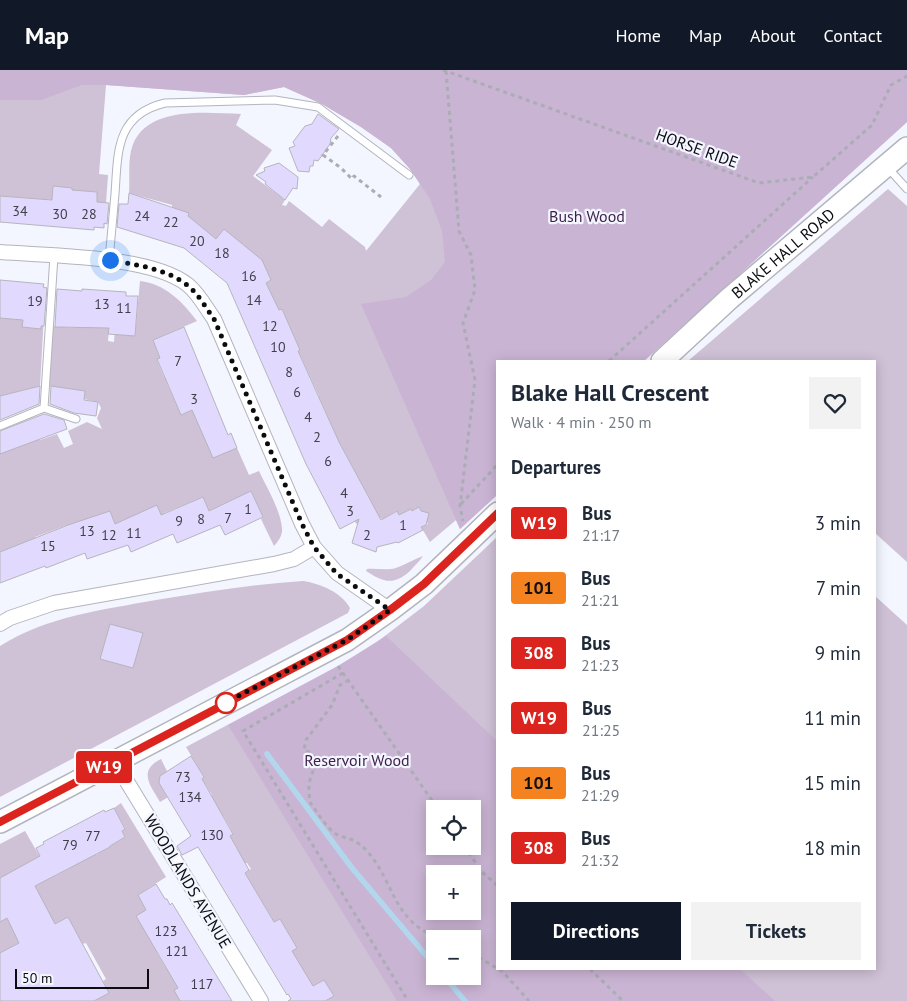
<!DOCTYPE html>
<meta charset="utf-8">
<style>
body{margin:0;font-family:"PT Sans",sans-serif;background:#f2f2f3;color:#1f2937;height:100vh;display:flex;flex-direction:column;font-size:19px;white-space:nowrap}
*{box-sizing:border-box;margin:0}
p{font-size:16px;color:#747a83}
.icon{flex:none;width:28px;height:28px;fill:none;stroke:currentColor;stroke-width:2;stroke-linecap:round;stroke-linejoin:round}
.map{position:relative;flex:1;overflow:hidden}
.panel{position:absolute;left:496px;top:290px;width:380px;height:610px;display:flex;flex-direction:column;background:#fff;border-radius:0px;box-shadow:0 2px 12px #0003}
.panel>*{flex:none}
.badge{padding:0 10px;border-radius:4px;font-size:18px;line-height:32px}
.controls{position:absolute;left:426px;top:730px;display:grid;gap:10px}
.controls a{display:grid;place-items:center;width:55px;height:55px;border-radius:0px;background:#fff;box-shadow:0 2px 12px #0003;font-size:25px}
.scale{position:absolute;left:15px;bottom:12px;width:134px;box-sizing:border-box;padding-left:5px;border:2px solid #0b0c0f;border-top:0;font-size:14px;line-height:18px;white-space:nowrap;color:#0b0c0f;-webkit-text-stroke:4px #f3f5ff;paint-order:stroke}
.you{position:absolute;width:25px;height:25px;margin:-12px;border:4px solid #fff;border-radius:50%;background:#1a73e8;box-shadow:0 0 0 8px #1a73e833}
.map>.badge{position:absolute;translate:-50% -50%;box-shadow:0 0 0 2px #fff}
h2{padding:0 15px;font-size:19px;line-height:45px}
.round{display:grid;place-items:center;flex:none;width:52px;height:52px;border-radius:0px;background:#f2f2f3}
.headline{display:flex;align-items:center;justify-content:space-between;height:85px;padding:0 15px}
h1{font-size:24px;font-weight:700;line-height:38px}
.button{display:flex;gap:10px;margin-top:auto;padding:10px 15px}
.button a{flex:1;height:58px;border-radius:0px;background:#111827;color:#fff;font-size:20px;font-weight:700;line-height:58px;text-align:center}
.button a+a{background:#f2f2f3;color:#1f2937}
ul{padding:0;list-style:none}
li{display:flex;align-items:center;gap:15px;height:65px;padding:0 15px}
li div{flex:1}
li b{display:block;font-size:19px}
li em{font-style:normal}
li .badge{min-width:55px;font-weight:700;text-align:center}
header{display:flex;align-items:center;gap:30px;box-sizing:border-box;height:70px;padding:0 25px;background:#111827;color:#fff}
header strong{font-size:24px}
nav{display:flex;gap:28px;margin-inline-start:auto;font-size:18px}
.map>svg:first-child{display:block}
</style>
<header>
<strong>Map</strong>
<nav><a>Home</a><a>Map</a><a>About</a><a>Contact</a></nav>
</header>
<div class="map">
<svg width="907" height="931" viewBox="0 0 907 931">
<rect width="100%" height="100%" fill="#f3f5ff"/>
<path fill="#cfc1d6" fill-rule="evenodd" d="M0 0H907V52L644 291H498L497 425 460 459 456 450 430 472 421 457 428 454 419 437 412 441 411 439 399 445 396 441 383 449 372 446 363 456 357 454 354 451 374 437 340 374 336 376 338 370 320 329 288 343 319 326 300 285 270 299 268 294 300 280 282 239 250 253 275 233 266 213 271 210 261 189 249 194 224 159 216 169 195 152 172 138V135L129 123C130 110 128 94 131 81 142 35 205 43 241 44L236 55 272 80 253 106 285 130 282 135 286 136 289 131 322 157 329 149 365 177 366 181 420 114 410 99 391 78 361 57 322 34 284 17 244 25 106 15 99 104 108 105 106 133 97 132V122L88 121 71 130 72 118 53 116 52 130 0 126Z
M888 119 907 136V492L875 463V291H688Z
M140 211C165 214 182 231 197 251L153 270 160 288 157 290 164 307 199 293 200 296 166 311 181 345 208 333 196 341 237 378 249 405 259 401C267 418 280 439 282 458 283 465 278 472 274 476L261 449 263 447 251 421 209 441 203 427 164 443 168 460 157 436 115 454 110 441 75 453 74 471 67 455 35 467 41 485 31 470 0 482V378L39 369 40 370 57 364 64 378 73 374 68 361 87 352 102 359 97 348 101 338 98 332 84 329 85 321 48 316 52 256 74 258 75 253 109 258 108 271 114 272 115 258 135 266Z
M42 244H44L40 316 0 326V248L23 249V257L40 259Z
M497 467 498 899H875V526L907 555V931H325L334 926 324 910 294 928 280 888 297 878 280 849 254 864 272 848 255 820 236 831 244 803 251 799 247 793 216 796 239 782 230 766 233 763 224 747 203 731 212 725 202 709 204 707 186 677 338 596 373 575 424 536ZM435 739H472V776H435ZM435 804H472V841H435ZM435 869H472V906H435Z
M423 486C420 491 414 496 410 501 393 516 383 512 366 501L367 499C376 498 386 501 396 498 405 495 414 489 423 486Z
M303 511C321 514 341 522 350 538L348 543 0 727V576C48 546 102 540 156 530 205 522 254 514 303 511Z
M161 689 167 701 165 703 167 705 160 708 159 712 164 716 162 718 167 727 170 726 160 732C151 716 137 701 161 689Z
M121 733 166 807 138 825 167 876 157 883 166 898 184 905 185 931H94L109 923 103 911 106 909 86 873 82 874 68 847 0 883V852L7 848 8 850 42 830 25 797 5 807 4 806 0 808V774L25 761 47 799 51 797 55 806 70 798 66 791 91 776 96 785 125 767 122 761 125 758 114 738Z"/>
<path fill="#cab4d4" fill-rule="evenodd" d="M0 0H907V52L644 291H498L497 425 460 459 361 234 406 227 431 210 445 192 442 161 430 129 410 99 391 78 361 57 322 34 284 17 244 25 106 15H82L41 30H0Z
M386 566 497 671 498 899H740L775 931H397L228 655 338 596ZM435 739H472V776H435ZM435 804H472V841H435ZM435 869H472V906H435Z"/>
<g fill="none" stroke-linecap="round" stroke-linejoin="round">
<path stroke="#b2d7ed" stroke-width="5.5" d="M267 684 352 798 435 896
M444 906 465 931"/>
</g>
<path fill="#e1dafe" stroke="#b6b4bd" d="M318 44 339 59 331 68 330 74 318 91 314 90 313 96H310L309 102 298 101 289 78 295 76 293 72 305 56 312 54Z
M279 93 298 107 297 119 293 118 285 130 265 114 266 112 256 105 265 101 264 98Z
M53 116 72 118V120L97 122V132L109 133 107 154 104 153V158L94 157V160L0 152V126L52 130Z
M129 123 189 143 188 146 216 169 224 159 262 190 271 210 266 213 279 240 282 239 300 280 298 281 339 372 381 450 397 441 399 445 411 439 412 441 419 437 421 441 429 443 426 455 421 457 423 460 398 473 397 472 377 477 376 482 352 473 359 449 340 459 306 394 227 213 184 178 117 157 119 134H128Z
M0 210 44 214 43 217 47 218 44 256H41V259L22 257 23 250 0 248Z
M57 219 82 221V219L126 222V226H138L135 266 108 264 109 258 55 257Z
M184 257 228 365 231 363 237 378 213 388 192 340 181 345 157 289 160 288 153 270Z
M40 316 39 334 0 350V326Z
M51 316 85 321 84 330 98 332 96 346 74 343 50 334Z
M44 344 64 350 67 359 0 384V361Z
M251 421 263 447 225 465 220 455 177 473 173 464 131 482 128 475 87 489 85 483 46 498 45 496 0 513V482L68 455 110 441 115 454 157 435 161 445 203 427 209 441Z
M110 554 143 563 133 598 100 589Z
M191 686 204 707 202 709 233 764 230 766 249 800 245 803 274 852 280 849 297 878 292 881 313 916 324 910 334 926 325 931H288L291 929 288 924 287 925 198 777 182 785 177 776 191 766 159 713 160 706Z
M114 738 125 759 122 761 125 767 110 776V777L35 816 55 854 68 847 109 923 94 931H0V883L19 873 7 848 0 852V808L40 786 36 778 44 774 43 772 104 740 105 742Z
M156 814 165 829H167L170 835 172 833 232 931H180L174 920 178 918 136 846 146 840 138 825Z"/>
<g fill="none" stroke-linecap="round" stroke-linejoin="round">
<defs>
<path id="service" d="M888 98 907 119
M109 190C111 168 113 146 115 124 118 83 115 45 165 33L275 30 318 37 409 105
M44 338 54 186
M0 356 44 338 76 349"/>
<path id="minor" d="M0 182C48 186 151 185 188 215 199 224 206 238 214 249L302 454 314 477
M0 554 10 548 54 533 274 494 294 489 314 477 337 503 390 540
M115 692 261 931"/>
<g id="primary">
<path id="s1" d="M662 291 730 228 907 78"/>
<path d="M0 752 347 570 390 540 424 514 498 443"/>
</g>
</defs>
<use href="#service" stroke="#b2b5be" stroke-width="9"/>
<use href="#minor" stroke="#b2b5be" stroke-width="16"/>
<use href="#primary" stroke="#b2b5be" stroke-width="24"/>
<path stroke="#abacb4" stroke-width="3" stroke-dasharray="4 4" stroke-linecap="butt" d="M443 0 759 113 813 107 872 55 891 15 907 6
M446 1 459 161 471 185 475 220 463 253 475 310 460 436 463 451
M338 66 323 85 341 98 352 109 354 106 381 127
M609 291 813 107
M461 434 498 394
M338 596 438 739
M343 603 243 661 408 931
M349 610 340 615 332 635 306 670 304 680C306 681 309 681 311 683 319 688 312 704 310 710 308 717 309 727 311 734 318 743 326 757 336 764 340 767 346 767 350 769 355 770 362 776 366 780 396 813 391 851 441 869
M464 776 482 802 498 816
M472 883 503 902 529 931
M590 899 623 931"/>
<use href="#service" stroke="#fff" stroke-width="7"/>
<use href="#minor" stroke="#fff" stroke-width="14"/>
<use href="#primary" stroke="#fff" stroke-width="21"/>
</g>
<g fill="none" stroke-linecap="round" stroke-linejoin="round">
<defs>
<path id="line" d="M0 752 347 570 390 540 424 514 498 443"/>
</defs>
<use href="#line" stroke="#fff" stroke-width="11"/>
<use href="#line" stroke="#dc241f" stroke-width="8"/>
<path stroke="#0b0c0f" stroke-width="5" stroke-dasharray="0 9" d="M110 190C136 195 165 198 187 215 198 223 206 238 214 249L302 454 314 477 337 504 390 540 347 570 219 636 226 633"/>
</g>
<circle fill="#fff" stroke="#dc241f" stroke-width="2.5" cx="226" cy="633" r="10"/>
<g text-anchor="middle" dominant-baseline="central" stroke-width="4.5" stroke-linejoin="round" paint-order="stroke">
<g font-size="14" fill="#40404b">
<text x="20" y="141">34</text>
<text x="60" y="144">30</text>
<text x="89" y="144">28</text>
<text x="142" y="146">24</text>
<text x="171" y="152">22</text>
<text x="197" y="171">20</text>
<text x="222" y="183">18</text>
<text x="249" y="206">16</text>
<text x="254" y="230">14</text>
<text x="35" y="231">19</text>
<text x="102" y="234">13</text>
<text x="124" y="238">11</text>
<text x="270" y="256">12</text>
<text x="278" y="277">10</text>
<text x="178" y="291">7</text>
<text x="289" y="302">8</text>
<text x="297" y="322">6</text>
<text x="194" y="329">3</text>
<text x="308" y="347">4</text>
<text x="317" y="367">2</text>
<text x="328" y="391">6</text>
<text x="344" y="423">4</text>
<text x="248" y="439">1</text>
<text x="350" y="441">3</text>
<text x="228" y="448">7</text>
<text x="201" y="449">8</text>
<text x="179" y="451">9</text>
<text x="403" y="455">1</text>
<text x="87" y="461">13</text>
<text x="134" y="463">11</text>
<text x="109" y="465">12</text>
<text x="367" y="465">2</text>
<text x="48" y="476">15</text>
<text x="183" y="707">73</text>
<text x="190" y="727">134</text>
<text x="212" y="765">130</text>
<text x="93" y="766">77</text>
<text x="70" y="775">79</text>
<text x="166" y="861">123</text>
<text x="177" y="881">121</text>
<text x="202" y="914">117</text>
</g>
<g font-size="16" fill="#0b0c0f" stroke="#f3f5ff">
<text transform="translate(697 78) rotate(20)">HORSE RIDE</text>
<text stroke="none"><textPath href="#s1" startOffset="162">BLAKE HALL ROAD</textPath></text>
<text transform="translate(188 811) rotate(59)">WOODLANDS AVENUE</text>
</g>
<g font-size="16" fill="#3c1f48" stroke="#f3f5ff">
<text x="587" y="146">Bush Wood</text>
<text x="357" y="690">Reservoir Wood</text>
</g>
</g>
</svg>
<div class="controls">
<a><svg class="icon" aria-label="locate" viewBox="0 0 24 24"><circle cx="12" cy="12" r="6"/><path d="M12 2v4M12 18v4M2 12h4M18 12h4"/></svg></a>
<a>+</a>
<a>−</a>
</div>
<div class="scale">50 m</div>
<div class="you" style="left:110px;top:190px"></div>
<b class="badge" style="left:104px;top:697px;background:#dc241f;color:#fff">W19</b>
<section class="panel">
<div class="headline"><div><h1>Blake Hall Crescent</h1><p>Walk · 4 min · 250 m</p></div><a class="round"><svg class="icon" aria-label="heart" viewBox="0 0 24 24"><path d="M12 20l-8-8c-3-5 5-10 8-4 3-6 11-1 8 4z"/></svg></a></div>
<h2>Departures</h2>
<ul>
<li><span class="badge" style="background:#dc241f;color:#fff">W19</span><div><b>Bus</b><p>21:17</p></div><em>3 min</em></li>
<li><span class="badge" style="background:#f58220;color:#111">101</span><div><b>Bus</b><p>21:21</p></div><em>7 min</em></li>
<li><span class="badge" style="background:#dc241f;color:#fff">308</span><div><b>Bus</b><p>21:23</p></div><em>9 min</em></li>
<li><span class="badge" style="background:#dc241f;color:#fff">W19</span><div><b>Bus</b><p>21:25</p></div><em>11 min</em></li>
<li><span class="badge" style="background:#f58220;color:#111">101</span><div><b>Bus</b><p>21:29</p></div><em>15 min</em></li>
<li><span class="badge" style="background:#dc241f;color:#fff">308</span><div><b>Bus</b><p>21:32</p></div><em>18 min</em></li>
</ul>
<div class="button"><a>Directions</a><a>Tickets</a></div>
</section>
</div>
